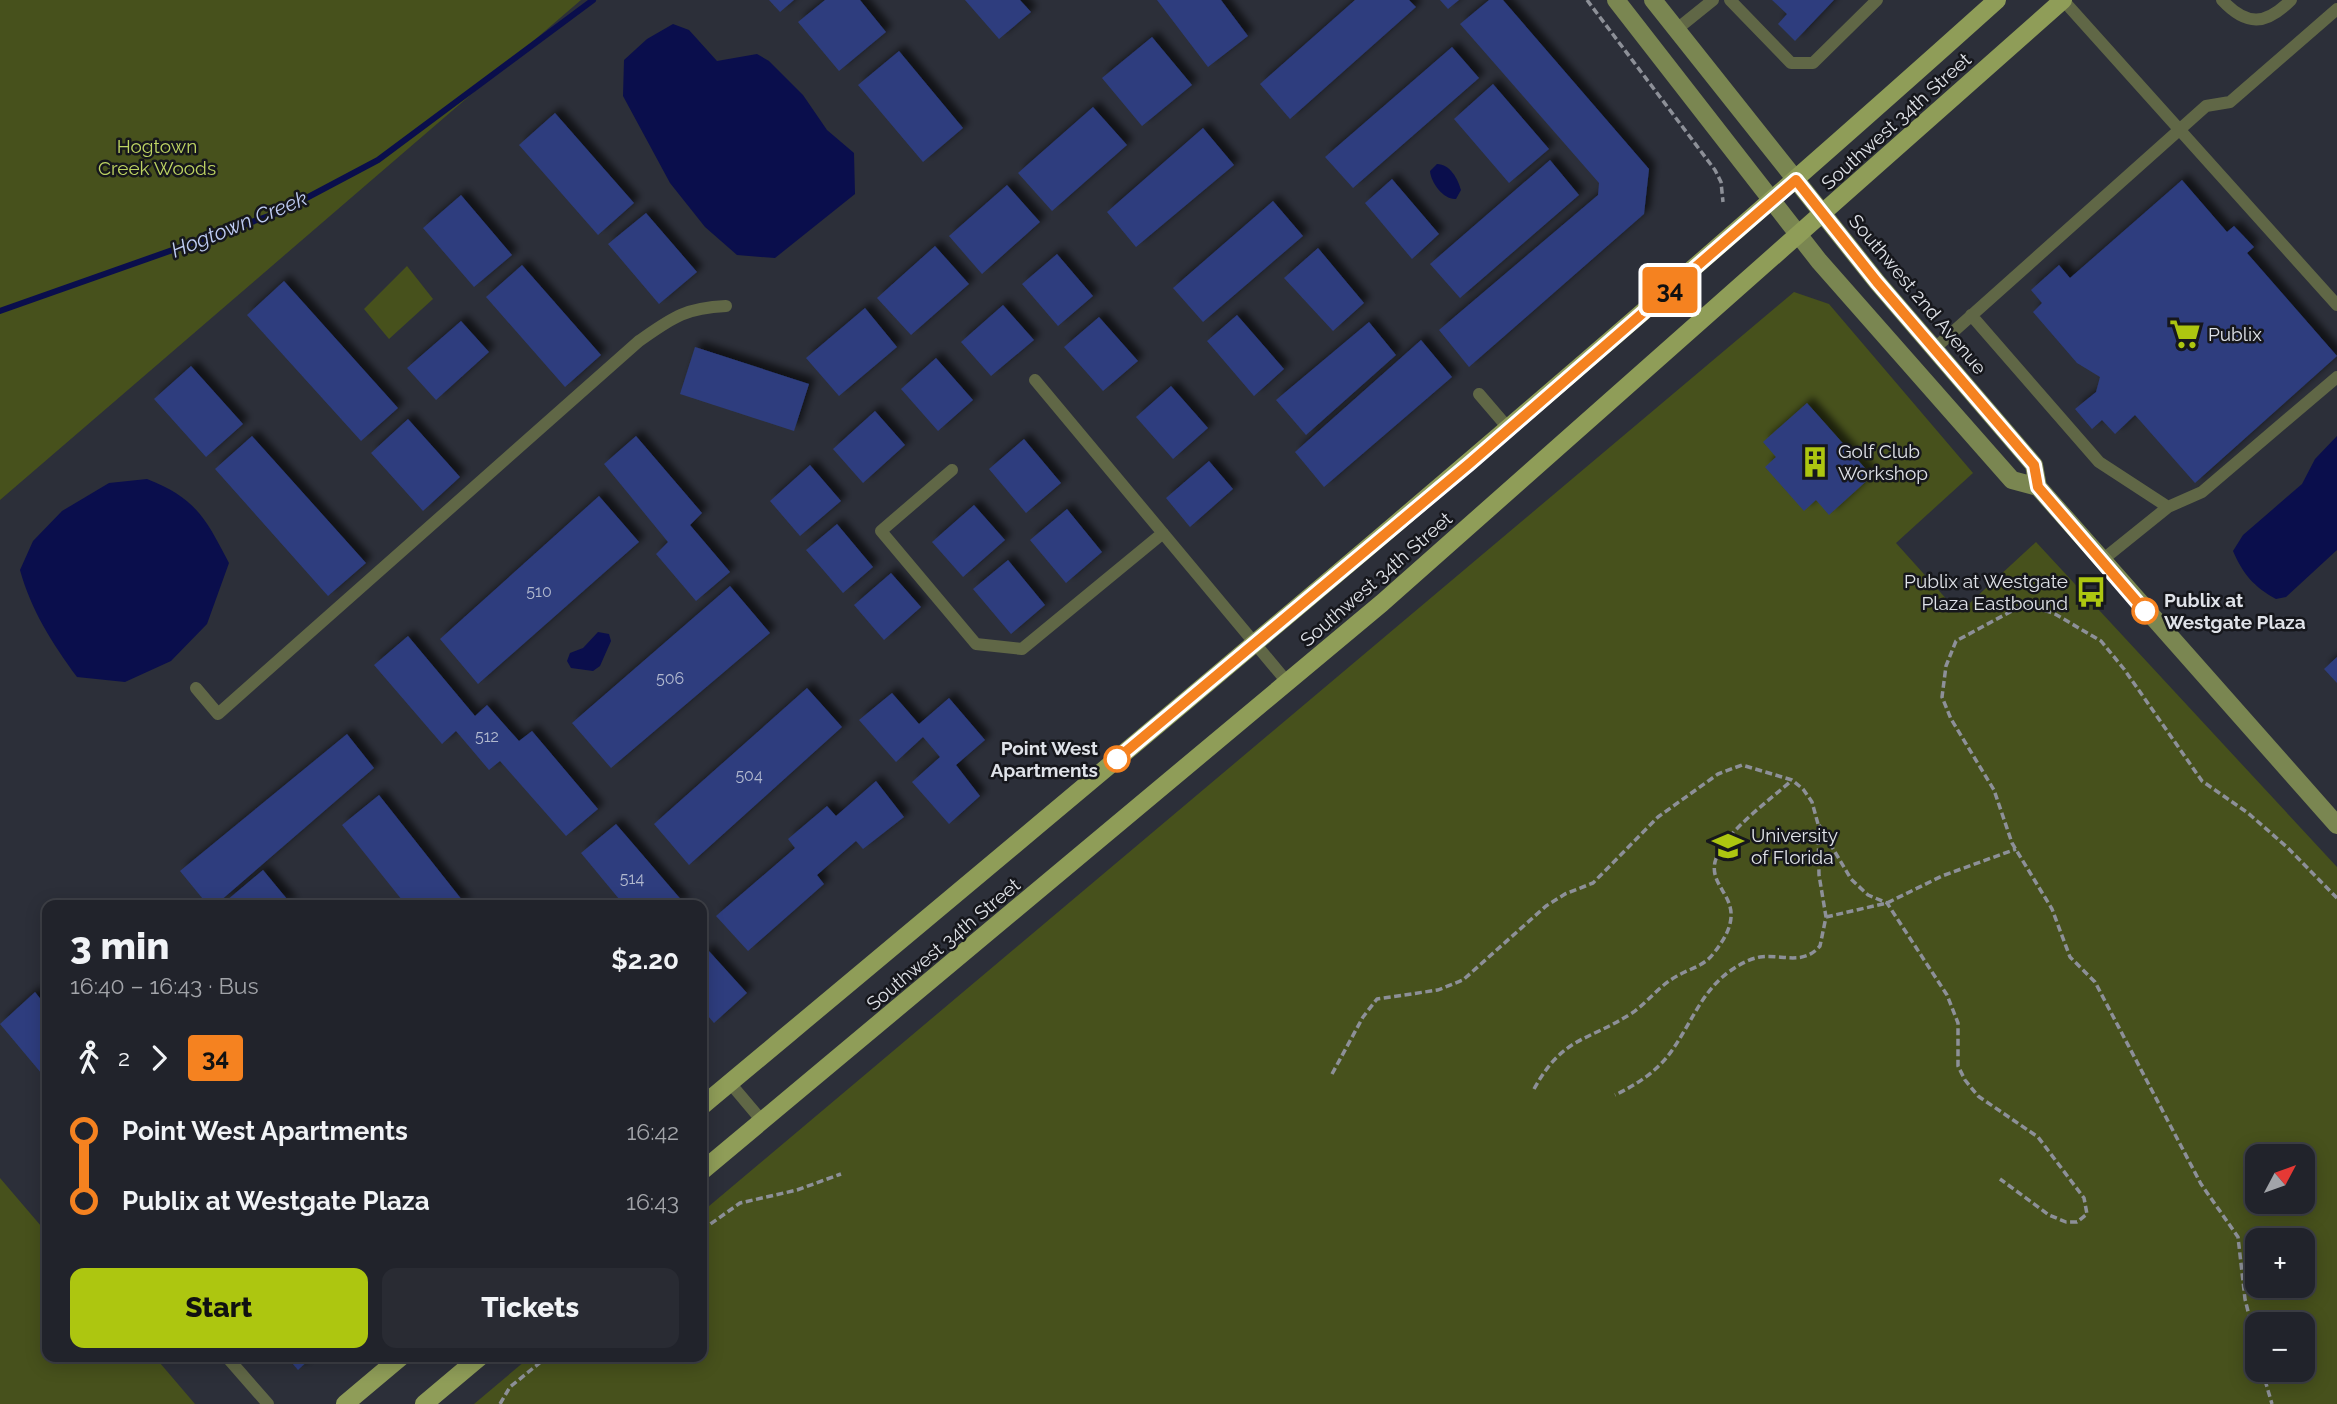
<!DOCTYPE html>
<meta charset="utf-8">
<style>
body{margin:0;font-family:Raleway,sans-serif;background:#292b33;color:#f1f3f6;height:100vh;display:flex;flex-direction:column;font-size:26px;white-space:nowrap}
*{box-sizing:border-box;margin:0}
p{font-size:23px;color:#a2a4a9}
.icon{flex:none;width:38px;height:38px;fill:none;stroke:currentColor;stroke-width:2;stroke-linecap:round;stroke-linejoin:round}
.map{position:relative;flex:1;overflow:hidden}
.sheet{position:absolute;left:42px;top:900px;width:665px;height:462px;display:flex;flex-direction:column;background:#21232b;border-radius:14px;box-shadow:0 4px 18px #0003,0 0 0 2px #3e4047}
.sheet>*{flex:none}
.badge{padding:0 14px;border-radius:5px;font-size:24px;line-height:46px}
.needle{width:46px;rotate:49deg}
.fabs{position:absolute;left:2245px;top:1144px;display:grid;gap:14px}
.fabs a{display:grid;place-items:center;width:70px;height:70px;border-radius:14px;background:#21232b;box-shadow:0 4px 18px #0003,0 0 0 2px #3e4047;font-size:35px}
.map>.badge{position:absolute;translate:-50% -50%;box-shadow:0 0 0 4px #fff}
.legs{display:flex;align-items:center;gap:10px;height:77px;padding:0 28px;font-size:23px}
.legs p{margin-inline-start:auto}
.head{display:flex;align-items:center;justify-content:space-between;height:119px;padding:0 28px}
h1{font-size:38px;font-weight:800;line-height:52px}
.primary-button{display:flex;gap:14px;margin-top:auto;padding:14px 28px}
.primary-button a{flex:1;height:80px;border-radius:14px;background:#adc610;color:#111;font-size:28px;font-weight:800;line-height:80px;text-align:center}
.primary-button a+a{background:#292b33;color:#f1f3f6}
ul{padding:0 28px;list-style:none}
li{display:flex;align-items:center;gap:24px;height:70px;font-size:26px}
li i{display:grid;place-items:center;width:10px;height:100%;margin:0 9px;background:currentColor}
li i::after{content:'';width:18px;height:18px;margin:-9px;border:5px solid;border-radius:50%;background:#21232b}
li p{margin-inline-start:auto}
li:first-child i{background:linear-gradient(#0000 50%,currentColor 0)}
li:last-child i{background:linear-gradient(currentColor 50%,#0000 0)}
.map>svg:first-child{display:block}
</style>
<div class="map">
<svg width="2337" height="1404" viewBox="0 0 2337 1404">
<defs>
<filter id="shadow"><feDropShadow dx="6" dy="-6" stdDeviation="3.5" flood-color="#0009"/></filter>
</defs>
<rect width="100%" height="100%" fill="#2c2f39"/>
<path fill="#47511c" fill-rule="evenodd" d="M0 0H581L0 500Z
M407 266 433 299 389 339 364 309Z
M1794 292 1829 304 1973 473 1896 543 1959 613 2036 542 2337 867V1404H474L531 1356H702V1212ZM2258 1157H2303V1202H2258ZM2258 1241H2303V1286H2258ZM2258 1325H2303V1370H2258Z
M0 1178 47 1233V1356H154L195 1404H0Z"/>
<path fill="#0a0e4c" d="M673 24 689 30 717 61 757 54 769 61 803 95 827 130 854 153 855 194 775 258 737 255 705 227 670 183 623 96 624 60 647 39Z
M1437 164C1450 164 1458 179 1461 190L1456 199C1444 200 1431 183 1430 171Z
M2337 436V550L2286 597 2276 599C2254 587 2243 574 2233 551L2243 535 2302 484 2315 459Z
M147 479C196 498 206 519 229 563L207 624 171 661 125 682 77 677C52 643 31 610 20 570L33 541 62 511 109 483Z
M598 632 609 634 611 641 600 666 593 671 571 668 567 661 570 653 583 648Z"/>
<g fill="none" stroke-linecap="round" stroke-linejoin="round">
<path stroke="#0a0e4c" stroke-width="6" d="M0 311 280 212 378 160 593 0"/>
</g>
<path fill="#2d3d7e" filter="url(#shadow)" d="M769 0H794L780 12Z
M825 0H860L886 32 839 71 798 22Z
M965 0H1020L1031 12 999 39Z
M1157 0H1221L1248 36 1208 67Z
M1355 0H1409L1416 7 1290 119 1260 84Z
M1440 0H1459L1448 9Z
M1489 0H1503L1649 169 1644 214 1469 367 1439 330 1598 195 1599 183 1460 24Z
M1772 0H1834L1795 41 1778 24 1787 14Z
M1152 37 1192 85 1142 126 1102 78Z
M1452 47 1479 78 1353 188 1325 157Z
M899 51 963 128 923 162 858 85Z
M1493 84 1549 149 1509 183 1454 119Z
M1093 107 1127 145 1052 211 1018 173Z
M555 113 634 203 598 235 519 145Z
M1203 128 1234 165 1136 247 1107 212Z
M1550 160 1579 195 1460 298 1430 264Z
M1392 179 1439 234 1412 259 1365 203Z
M2182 180 2227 232 2234 226 2254 247 2247 253 2337 356 2195 483 2135 415 2115 434 2102 420 2092 429 2075 409 2096 392 2100 377 2077 363 2033 312 2042 303 2031 290 2059 265 2070 278Z
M1007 185 1040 222 982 274 949 236Z
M461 195 512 255 474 287 423 228Z
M1273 201 1303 236 1203 322 1173 288Z
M646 213 697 272 659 304 608 244Z
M935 246 969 284 911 335 877 298Z
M1318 248 1364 303 1333 331 1284 278Z
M1057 254 1093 296 1058 326 1022 284Z
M522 265 601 355 565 387 486 297Z
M284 281 398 408 361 441 247 315Z
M1003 305 1034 340 991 376 961 342Z
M865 308 897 347 839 396 806 358Z
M1237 315 1284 369 1254 396 1207 341Z
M1099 317 1138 361 1103 391 1064 347Z
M461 321 489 352 436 400 407 368Z
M1369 322 1396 355 1306 435 1276 400Z
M1421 340 1452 377 1324 487 1295 452Z
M695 347 809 384 794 431 680 394Z
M936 358 973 400 938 431 901 389Z
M191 366 243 424 206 457 154 399Z
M1171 386 1208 428 1173 459 1136 417Z
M1807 403 1872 476 1829 515 1816 500 1804 511 1765 467 1776 457 1763 442Z
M875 411 905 445 863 483 833 449Z
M408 419 460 477 423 511 371 453Z
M252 436 366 563 328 596 215 469Z
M636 436 702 513 690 525 730 572 696 601 656 554 668 542 604 464Z
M1024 439 1061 483 1026 513 989 469Z
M1209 461 1233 489 1190 527 1166 498Z
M810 465 841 501 800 536 770 501Z
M599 496 639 542 478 684 440 639Z
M974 505 1005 540 963 577 932 542Z
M1067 509 1102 552 1066 583 1030 540Z
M837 524 873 567 843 593 806 550Z
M1008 560 1045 605 1011 634 973 589Z
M891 573 921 607 884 640 854 605Z
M730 586 770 633 611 768 572 723Z
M408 636 475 716 487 705 519 741 532 731 598 809 566 836 500 761 489 770 456 731 442 744 374 665Z
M2337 657V683L2324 669Z
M807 688 842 727 689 865 654 824Z
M892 693 919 724 949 698 985 740 956 765 980 796 949 824 912 782 940 757 923 737 896 762 859 720Z
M347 734 374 768 219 902 207 904 180 871Z
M876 781 904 817 863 849 856 841 817 875 824 884 748 951 716 916 795 848 788 839 827 806 836 816Z
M379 795 466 905H406L342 825Z
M616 824 684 903 682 905H624L581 853Z
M263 870 292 905H229L226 901Z
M708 950 747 993 714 1023 702 1009V955Z
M35 992 47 1007V1080L0 1024Z
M286 1356H313L298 1370Z"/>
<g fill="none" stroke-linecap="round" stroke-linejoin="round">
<path stroke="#8d9098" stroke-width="3.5" stroke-dasharray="7 3.5" stroke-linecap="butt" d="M1587 0 1715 170 1721 182 1723 202
M1819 825 1851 879 1868 895 1887 903 1947 995 1958 1023V1066L1965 1080 1978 1096 2038 1137 2084 1198 2087 1214 2077 1222H2066L2049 1215 2000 1179
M1826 917 1887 903 1942 876 2016 849
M1332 1074 1363 1017 1377 999 1438 990 1463 980 1546 906 1565 894 1593 883 1658 817 1718 774 1742 765 1792 780 1803 789 1812 802 1818 824 1819 875 1826 917 1820 946C1803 966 1782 954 1760 957 1748 959 1735 967 1726 974 1701 994 1691 1023 1673 1049 1659 1070 1638 1084 1615 1095
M1534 1089C1563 1036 1587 1042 1632 1013 1648 1002 1660 985 1677 976 1689 969 1704 966 1713 954 1756 901 1708 893 1715 862 1722 834 1770 800 1791 781
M702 1230 740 1203 797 1190 841 1174
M2258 1352 2245 1299 2238 1237 2201 1184 2095 982 2070 957 2052 909 2012 843 1994 790 1951 719 1942 697 1946 666 1956 641 2021 606 2035 607 2055 614 2101 641 2124 669 2202 781 2248 813 2288 848 2337 898
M2262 1370 2272 1404
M500 1404 510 1387 548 1356"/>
<path stroke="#606746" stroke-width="12" d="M1730 0 1791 63H1813L1877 0
M2063 0 2337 305
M2222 0C2247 27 2266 25 2291 0
M1677 29 1713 0
M1971 315 2099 462 2168 507
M1935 348 2206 106 2230 102 2337 9
M1035 380 1288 683
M1479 394 1509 429
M952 470 881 531 976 644 1022 649 1163 533
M2101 561 2168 507 2202 492 2337 377
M196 688 218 714 639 341C672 318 684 308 726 306
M730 1083 762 1121
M226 1356 268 1404"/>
<path stroke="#7a8651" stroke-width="18" d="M1616 0 1819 261 2012 480 2038 487
M1653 0 1877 282 2034 465 2038 487 2337 825"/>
<path stroke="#8f9d58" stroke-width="18" d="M702 1106C1138 742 1574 380 1997 0
M702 1171 1382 603 2063 0
M345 1404 402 1356
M424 1404 481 1356"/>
</g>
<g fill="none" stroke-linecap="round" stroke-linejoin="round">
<defs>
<path id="line-1" d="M1117 759 1470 463 1796 180 1877 282 2034 465 2038 487 2145 611"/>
</defs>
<use href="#line-1" stroke="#fff" stroke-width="16"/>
<use href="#line-1" stroke="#f58220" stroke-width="10"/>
</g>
<defs>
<symbol id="supermarket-bare" viewBox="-9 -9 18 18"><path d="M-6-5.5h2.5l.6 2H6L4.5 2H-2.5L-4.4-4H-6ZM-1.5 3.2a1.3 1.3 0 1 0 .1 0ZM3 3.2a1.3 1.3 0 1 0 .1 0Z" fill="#adc610" stroke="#16171c" stroke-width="2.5" paint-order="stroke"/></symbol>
<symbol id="building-bare" viewBox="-9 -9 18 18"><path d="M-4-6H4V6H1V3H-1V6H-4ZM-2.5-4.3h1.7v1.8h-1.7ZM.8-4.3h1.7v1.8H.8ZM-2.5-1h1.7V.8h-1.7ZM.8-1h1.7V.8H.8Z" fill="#adc610" stroke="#16171c" stroke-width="2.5" paint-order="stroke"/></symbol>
<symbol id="bus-bare" viewBox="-9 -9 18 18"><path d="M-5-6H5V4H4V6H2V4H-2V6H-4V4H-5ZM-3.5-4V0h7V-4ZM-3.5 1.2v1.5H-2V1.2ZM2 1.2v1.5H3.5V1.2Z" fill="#adc610" stroke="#16171c" stroke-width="2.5" paint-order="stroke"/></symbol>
<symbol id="university-bare" viewBox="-9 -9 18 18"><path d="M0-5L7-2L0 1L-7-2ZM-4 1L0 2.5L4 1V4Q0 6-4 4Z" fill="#adc610" stroke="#16171c" stroke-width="2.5" paint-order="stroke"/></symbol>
</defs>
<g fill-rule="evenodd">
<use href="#supermarket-bare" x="2163" y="312" width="44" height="44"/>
<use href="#building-bare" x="1793" y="440" width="44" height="44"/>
<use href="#bus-bare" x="2069" y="570" width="44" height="44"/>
<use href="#university-bare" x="1706" y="824" width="44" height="44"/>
</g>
<g fill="#fff" stroke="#f58220" stroke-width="3.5">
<circle cx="2145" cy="611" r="12"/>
<circle cx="1117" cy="759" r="12"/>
</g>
<g text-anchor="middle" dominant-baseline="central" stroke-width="5" stroke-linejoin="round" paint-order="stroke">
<g font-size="16" fill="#b2b9ce">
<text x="539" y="591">510</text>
<text x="670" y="678">506</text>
<text x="487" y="736">512</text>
<text x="749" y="775">504</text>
<text x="632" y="878">514</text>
</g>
<g font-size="19" fill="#dfe2e8" stroke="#16171c">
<text transform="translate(1896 121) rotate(-42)">Southwest 34th Street</text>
<text transform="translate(1918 294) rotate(50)">Southwest 2nd Avenue</text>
<text transform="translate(1376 579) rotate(-41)">Southwest 34th Street</text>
<text transform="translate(943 944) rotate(-40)">Southwest 34th Street</text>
</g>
<g font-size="19" fill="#bed463" stroke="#16171c">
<text x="157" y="146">Hogtown<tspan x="157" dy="22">Creek Woods</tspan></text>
</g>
<g font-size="19" fill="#dfe2e8" stroke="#16171c" text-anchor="start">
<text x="2208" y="334">Publix</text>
<text x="1838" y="451">Golf Club<tspan x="1838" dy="22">Workshop</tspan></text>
<text x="2068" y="581" text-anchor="end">Publix at Westgate<tspan x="2068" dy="22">Plaza Eastbound</tspan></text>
<text x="1751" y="835">University<tspan x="1751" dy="22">of Florida</tspan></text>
</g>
<g font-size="19" font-weight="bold" fill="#dfe2e8" stroke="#16171c" text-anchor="start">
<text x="2164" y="600">Publix at<tspan x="2164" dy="22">Westgate Plaza</tspan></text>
<text x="1098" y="748" text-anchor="end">Point West<tspan x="1098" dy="22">Apartments</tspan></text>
</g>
<g font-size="21" font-style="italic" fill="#becbf2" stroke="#16171c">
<text transform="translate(239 224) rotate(-22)">Hogtown Creek</text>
</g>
</g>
</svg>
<div class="fabs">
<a><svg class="needle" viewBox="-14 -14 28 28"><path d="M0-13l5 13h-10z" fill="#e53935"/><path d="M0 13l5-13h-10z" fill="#a2a4a9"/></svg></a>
<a>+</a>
<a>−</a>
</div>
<b class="badge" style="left:1670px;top:290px;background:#f58220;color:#111">34</b>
<section class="sheet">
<div class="head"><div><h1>3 min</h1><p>16:40 – 16:43 · Bus</p></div><b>$2.20</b></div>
<div class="legs"><svg class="icon" aria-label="walk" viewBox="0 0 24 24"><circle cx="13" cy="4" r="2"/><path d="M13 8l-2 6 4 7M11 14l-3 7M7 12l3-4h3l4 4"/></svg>2<svg class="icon" aria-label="forward" viewBox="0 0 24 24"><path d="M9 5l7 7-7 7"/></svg><b class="badge" style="background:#f58220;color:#111">34</b></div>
<ul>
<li><i style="color:#f58220"></i><b>Point West Apartments</b><p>16:42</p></li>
<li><i style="color:#f58220"></i><b>Publix at Westgate Plaza</b><p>16:43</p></li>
</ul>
<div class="primary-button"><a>Start</a><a>Tickets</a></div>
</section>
</div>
